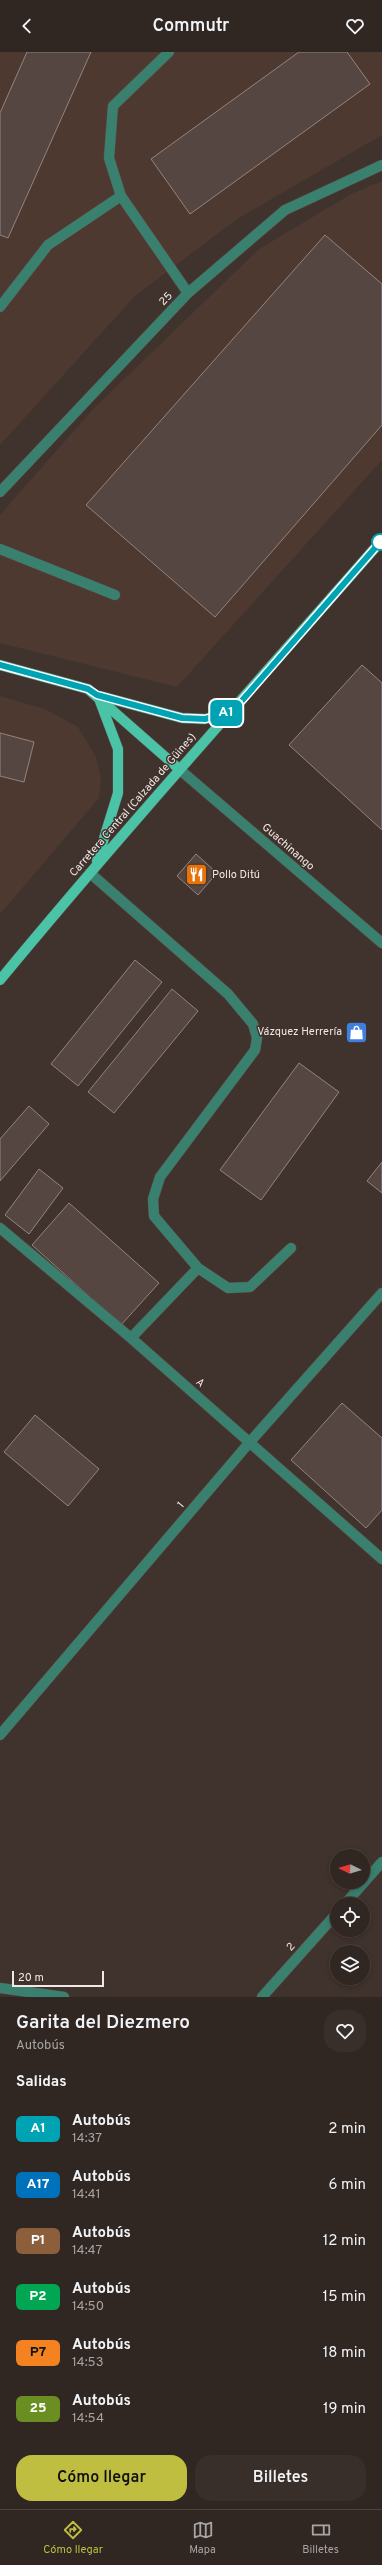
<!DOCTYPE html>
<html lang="es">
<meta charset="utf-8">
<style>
body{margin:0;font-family:Overpass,sans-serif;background:#382e2a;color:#f1f3f6;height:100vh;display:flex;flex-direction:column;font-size:15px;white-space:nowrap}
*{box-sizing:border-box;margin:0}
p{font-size:13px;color:#a8a5a5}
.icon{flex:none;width:22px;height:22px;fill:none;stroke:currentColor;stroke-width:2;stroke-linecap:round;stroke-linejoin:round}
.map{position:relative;height:1945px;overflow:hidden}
.panel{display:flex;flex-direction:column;background:#302622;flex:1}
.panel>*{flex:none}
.badge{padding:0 8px;border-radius:6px;font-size:14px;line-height:26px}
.needle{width:26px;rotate:275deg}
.fabs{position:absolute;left:330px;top:1797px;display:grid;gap:8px}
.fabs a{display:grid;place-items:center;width:40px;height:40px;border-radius:50%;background:#302622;box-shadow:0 2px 6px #0003,0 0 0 1px #4b4340;font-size:20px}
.scale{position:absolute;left:12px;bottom:10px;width:92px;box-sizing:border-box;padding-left:4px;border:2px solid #f1e8e5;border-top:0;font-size:11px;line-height:14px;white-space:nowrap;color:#f1e8e5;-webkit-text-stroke:3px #40322d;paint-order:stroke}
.map>.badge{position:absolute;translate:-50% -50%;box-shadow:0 0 0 2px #fff}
h2{padding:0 16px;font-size:15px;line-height:36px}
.round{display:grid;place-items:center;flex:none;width:42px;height:42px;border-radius:16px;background:#382e2a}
.headline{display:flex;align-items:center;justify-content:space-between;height:68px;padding:0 16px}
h1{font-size:19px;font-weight:600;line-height:30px}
.cta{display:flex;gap:8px;margin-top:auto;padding:8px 16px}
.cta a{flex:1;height:46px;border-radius:16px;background:#bfbe41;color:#111;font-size:16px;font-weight:600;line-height:46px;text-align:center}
.cta a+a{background:#382e2a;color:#f1f3f6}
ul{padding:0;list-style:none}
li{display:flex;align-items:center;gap:12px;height:56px;padding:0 16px}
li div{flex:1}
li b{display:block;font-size:15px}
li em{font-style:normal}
li .badge{min-width:44px;font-weight:700;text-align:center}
header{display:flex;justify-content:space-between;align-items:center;height:52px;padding:0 16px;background:#302622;font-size:18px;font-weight:600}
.tab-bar{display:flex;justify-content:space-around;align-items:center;height:56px;border-top:1px solid #4b4340;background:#302622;font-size:11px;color:#a8a5a5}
.tab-bar a{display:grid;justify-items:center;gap:2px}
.tab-bar .active{color:#bfbe41}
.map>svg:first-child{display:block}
</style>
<header><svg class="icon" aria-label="back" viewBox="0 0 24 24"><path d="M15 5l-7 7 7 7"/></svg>Commutr<svg class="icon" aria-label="heart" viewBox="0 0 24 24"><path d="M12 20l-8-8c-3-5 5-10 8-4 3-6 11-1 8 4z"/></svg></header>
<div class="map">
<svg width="382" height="1945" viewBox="0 0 382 1945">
<rect width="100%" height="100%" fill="#40322d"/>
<path fill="#4d3930" d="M0 0H382V83L237 167 135 244 0 393Z
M382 129V408L177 635 0 591V463L93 357 259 197 351 142Z
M0 644 45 657 78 675 96 705 101 726 99 746 0 862Z"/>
<path fill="#554642" stroke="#94847f" d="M27 0H91L8 186 0 183V61Z
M299 0H347L370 32 190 162 151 107Z
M325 183 382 232V373L215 565 86 453Z
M362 613 382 631V778L289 693Z
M0 681 34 690 24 730 0 724Z
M196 802 217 821 198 843 177 824Z
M135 908 162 930 78 1034 51 1012Z
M172 937 198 959 114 1061 88 1040Z
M299 1011 339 1040 261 1148 220 1118Z
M29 1054 49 1072 0 1129V1087Z
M382 1110V1141L367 1129Z
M39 1117 63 1136 29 1182 5 1163Z
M69 1151 159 1231 121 1273 32 1193Z
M342 1351 382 1386V1458L366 1476 291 1408Z
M35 1363 99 1417 68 1454 4 1400Z"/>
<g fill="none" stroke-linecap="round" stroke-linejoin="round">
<defs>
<path id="minor" d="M169 0 113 54 109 106 121 144 188 241
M0 255 48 193 121 144
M0 440 188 241 285 158 382 113
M0 497 115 543
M179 717 382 891
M90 821 228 942 253 972 257 986 255 998 160 1125 153 1147 154 1164 198 1216 228 1236 250 1235 291 1196
M0 1176 131 1286 382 1507
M131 1286 198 1216
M0 1683 249 1391 382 1241
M345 1852 382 1810
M0 1936 64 1945
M262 1945 337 1861"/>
<path id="major" d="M0 613 88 637 179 717
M100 644 182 666 205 667 232 660
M97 809 118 741V697L98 644
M0 928C124 778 254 634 382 488"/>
</defs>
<use href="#minor" stroke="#5c4f4a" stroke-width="11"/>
<use href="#major" stroke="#5c4f4a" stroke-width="11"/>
<use href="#minor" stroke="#3a806e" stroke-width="10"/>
<use href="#major" stroke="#4bc3a6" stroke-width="10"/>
</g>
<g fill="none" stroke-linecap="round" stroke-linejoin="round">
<defs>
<path id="line" d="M0 613 88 637 97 643 182 666 205 667 232 660 382 488"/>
</defs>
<use href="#line" stroke="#fff" stroke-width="9"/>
<use href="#line" stroke="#00a3b4" stroke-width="6"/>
</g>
<defs>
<symbol id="restaurant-square" viewBox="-11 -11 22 22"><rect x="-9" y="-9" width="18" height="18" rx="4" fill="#e8710a" stroke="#40322d"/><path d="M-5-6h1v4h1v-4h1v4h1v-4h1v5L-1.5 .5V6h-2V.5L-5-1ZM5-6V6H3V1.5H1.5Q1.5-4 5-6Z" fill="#fff"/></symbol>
<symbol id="shop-square" viewBox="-11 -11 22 22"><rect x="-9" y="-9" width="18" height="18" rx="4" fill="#3f7fe0" stroke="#40322d"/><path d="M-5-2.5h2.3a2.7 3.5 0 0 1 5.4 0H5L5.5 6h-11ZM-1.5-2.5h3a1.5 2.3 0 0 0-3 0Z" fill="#fff"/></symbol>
</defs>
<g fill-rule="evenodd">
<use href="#restaurant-square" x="184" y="810" width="25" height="25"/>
<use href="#shop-square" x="344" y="968" width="25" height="25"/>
</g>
<circle fill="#fff" stroke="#00a3b4" stroke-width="2" cx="380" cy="490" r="8"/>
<g text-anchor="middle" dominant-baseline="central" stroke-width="3" stroke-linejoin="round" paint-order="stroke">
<g font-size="11" fill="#f1e8e5" stroke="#40322d">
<text transform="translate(166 247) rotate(-47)">25</text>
<text transform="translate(133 753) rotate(-49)">Carretera Central (Calzada de Güines)</text>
<text transform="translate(288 795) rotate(41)">Guachinango</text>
<text transform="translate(200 1331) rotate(42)">A</text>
<text transform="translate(181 1453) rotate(-49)">1</text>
<text transform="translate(291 1895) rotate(-48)">2</text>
</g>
<g font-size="11" fill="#f1e8e5" stroke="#40322d" text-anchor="start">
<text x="212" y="823">Pollo Ditú</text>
<text x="342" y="980" text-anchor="end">Vázquez Herrería</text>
</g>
</g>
</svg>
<div class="fabs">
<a><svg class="needle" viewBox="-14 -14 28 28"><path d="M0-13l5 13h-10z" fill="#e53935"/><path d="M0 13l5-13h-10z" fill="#a8a5a5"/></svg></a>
<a><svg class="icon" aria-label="locate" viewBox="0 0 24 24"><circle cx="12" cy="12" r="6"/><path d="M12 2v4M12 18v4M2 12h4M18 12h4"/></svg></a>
<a><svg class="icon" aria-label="layers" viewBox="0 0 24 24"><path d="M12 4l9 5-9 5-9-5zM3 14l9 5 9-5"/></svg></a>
</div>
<div class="scale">20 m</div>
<b class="badge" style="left:226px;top:661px;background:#00a3b4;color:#fff">A1</b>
</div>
<section class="panel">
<div class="headline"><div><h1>Garita del Diezmero</h1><p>Autobús</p></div><a class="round"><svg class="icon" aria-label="heart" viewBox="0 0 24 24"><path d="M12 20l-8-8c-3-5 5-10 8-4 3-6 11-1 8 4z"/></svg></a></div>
<h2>Salidas</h2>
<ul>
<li><span class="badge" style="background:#00a3b4;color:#fff">A1</span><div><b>Autobús</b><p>14:37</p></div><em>2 min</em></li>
<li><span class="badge" style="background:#0072bc;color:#fff">A17</span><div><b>Autobús</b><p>14:41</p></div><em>6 min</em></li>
<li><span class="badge" style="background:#8b5e3c;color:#fff">P1</span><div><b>Autobús</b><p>14:47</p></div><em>12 min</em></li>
<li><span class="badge" style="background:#00a651;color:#fff">P2</span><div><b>Autobús</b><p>14:50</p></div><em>15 min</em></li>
<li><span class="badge" style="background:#f58220;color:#111">P7</span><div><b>Autobús</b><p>14:53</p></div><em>18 min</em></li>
<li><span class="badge" style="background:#6b8e23;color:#fff">25</span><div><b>Autobús</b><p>14:54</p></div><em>19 min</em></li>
</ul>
<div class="cta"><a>Cómo llegar</a><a>Billetes</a></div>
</section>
<nav class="tab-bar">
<a class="active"><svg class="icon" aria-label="directions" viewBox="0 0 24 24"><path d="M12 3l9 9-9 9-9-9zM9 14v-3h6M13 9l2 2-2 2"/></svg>Cómo llegar</a>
<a><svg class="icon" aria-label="map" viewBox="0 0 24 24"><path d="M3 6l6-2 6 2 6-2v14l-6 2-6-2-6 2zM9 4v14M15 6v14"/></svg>Mapa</a>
<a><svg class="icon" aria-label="tickets" viewBox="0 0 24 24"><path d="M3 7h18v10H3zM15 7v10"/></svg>Billetes</a>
</nav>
